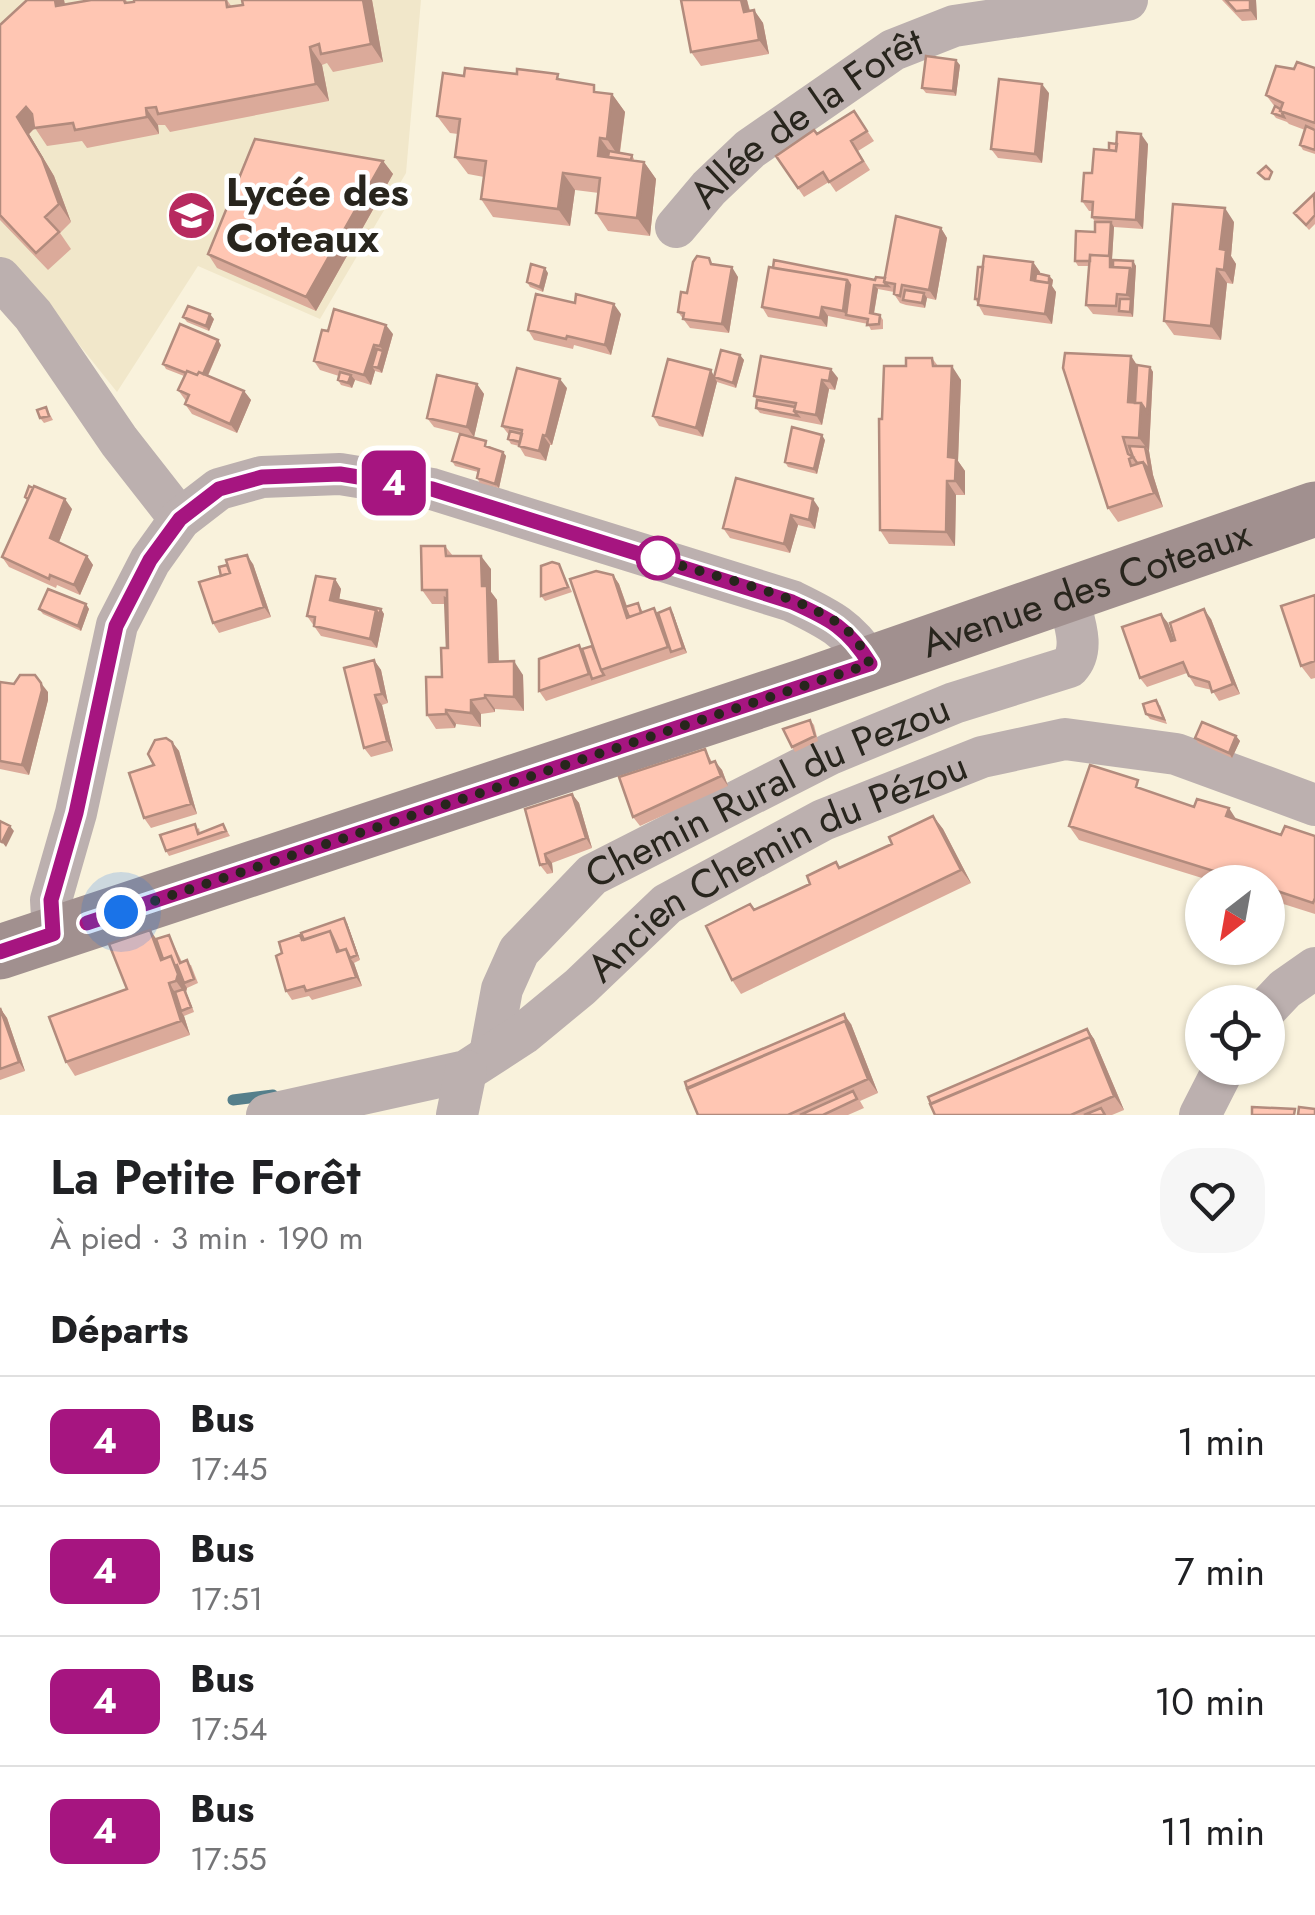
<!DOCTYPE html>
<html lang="fr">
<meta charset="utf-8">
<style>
body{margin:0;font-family:Jost,sans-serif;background:#f6f6f6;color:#202124;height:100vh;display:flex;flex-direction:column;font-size:38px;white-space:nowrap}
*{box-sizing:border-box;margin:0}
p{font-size:32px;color:#757577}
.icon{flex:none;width:55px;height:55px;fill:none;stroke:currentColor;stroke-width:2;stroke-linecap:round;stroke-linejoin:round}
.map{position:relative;height:1115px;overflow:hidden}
.drawer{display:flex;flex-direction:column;background:#fff;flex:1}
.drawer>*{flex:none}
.badge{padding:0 20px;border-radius:15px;font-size:35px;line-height:65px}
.needle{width:65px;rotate:211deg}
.buttons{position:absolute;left:1185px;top:865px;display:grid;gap:20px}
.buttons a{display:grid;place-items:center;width:100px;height:100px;border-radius:50%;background:#fff;box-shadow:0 2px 8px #0004;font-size:50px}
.you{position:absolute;width:50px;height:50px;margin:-25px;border:8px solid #fff;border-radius:50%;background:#1a73e8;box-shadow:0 0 0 15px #1a73e833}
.map>.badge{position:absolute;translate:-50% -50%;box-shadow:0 0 0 5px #fff}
h2{padding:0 50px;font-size:38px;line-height:90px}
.round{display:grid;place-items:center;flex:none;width:105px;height:105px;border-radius:40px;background:#f6f6f6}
.summary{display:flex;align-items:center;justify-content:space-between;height:170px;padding:0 50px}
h1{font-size:48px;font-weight:600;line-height:75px}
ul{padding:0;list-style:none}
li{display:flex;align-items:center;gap:30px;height:130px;padding:0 50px;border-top:2px solid #e0e0e0}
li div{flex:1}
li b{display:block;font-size:38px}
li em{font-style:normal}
li .badge{min-width:110px;font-weight:700;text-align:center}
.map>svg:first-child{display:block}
</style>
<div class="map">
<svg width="1315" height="1115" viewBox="0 0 1315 1115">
<rect width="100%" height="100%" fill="#f9f2dc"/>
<path fill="#f1e7ca" d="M0 0H421L406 173 320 319 198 266 117 392 45 302 0 257Z"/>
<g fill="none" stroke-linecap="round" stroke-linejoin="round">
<path stroke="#557f8b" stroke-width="11" d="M233 1100 273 1095"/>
<g stroke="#bcb0af" stroke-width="42">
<path id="s1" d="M676 227 709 188 750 149 893 50 954 26 1127 0"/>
<path d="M0 278 33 315 119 441 180 519"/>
<path d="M53 934 51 900 76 813 117 625 150 561 180 519 219 489 262 477 340 474 432 489 792 601C829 619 848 628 871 663"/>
<path d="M1268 1007 1285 989 1315 968"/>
<path id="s2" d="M490 1054 502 989 519 951 592 875 830 754 954 703 1069 667C1087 648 1072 617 1067 593"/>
<path id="s3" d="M267 1115 466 1071 523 1034 580 987 667 904 823 820 982 757 1065 739 1176 754 1315 805"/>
<path d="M457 1115 466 1071"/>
<path d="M1200 1115 1224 1068"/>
</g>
<path stroke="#a1908f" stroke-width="55" id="s4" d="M0 952 807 685 1315 509"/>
</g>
<path fill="#dbaa9a" d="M27 0H64L65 4 91 0H126L128 3 134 2V0H227L232 7 372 0 383 62 333 72 327 63 322 65 329 101 170 132 165 125H158L159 134 87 148 82 141 47 146 35 128 29 134 54 176 71 222 60 233 71 249 48 270 0 220V25Z
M681 0H747L750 10H754L763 23 769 54 701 66 691 52Z
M1222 0H1256L1257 20 1242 21Z
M960 65 956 96 926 93 922 88Z
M1315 68V154L1303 150 1300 145 1305 130 1289 124 1287 122 1276 118 1272 113 1275 107 1266 95 1294 69Z
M464 76 562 80 600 93 612 94 625 112 620 153 632 155 635 161 644 162 656 179 650 236 608 231 596 213 599 193 575 190 570 226 493 217 481 199 484 177 468 174 455 157 458 134 450 133 437 116Z
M1049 93 1042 163 998 158 991 149Z
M854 111 874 141 858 151 870 170 836 192 829 182 804 197 776 156 817 134Z
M1148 144 1143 229 1114 227 1112 259 1133 261 1136 266 1133 317 1093 314 1086 305 1089 266H1078L1075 261 1095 232V222L1092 217 1093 211H1089L1082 201 1092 173 1109 150Z
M383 161 393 174 316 311 217 268 208 254Z
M1315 195V224L1309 230 1294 213Z
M1234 222 1231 256 1236 264 1233 284 1227 283 1221 340 1174 335 1164 321Z
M941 228 947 238 936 300 927 298 925 308 906 305 900 303 894 294V292L878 289 874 314 880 315 883 320V329L871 330 868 324 828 316 827 327 768 317 762 307 885 278Z
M1033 262 1040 272 1039 274 1049 276 1053 280 1052 286 1056 292 1052 324 984 315 975 299 983 267Z
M714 264 738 277 729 333 690 328 678 312 687 293Z
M548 273 543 292 530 287 527 282Z
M621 314 611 355 574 345 573 349 534 340 528 330Z
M183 317 214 319 209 331 187 322Z
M328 331 393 334 382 373 375 371 371 385 355 380 352 388 341 385 338 380 339 376 320 370 314 361Z
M221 345 208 376 244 391 251 400 237 433 192 414 185 404 186 401 178 390 184 376 166 369 163 364Z
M740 355 744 360 736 388 717 382 703 437 659 426 653 416 714 375Z
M761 356 838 378 835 390 829 389 822 425 760 413 756 408 757 400 754 396Z
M1131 356 1137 365 1150 367 1153 372 1149 451 1153 475 1163 507 1118 522 1108 508Z
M932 358 938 366 961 380 958 461 965 471V495H956L955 546 889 544 880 530 882 419 906 366Z
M477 384 484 394 474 437 434 427 427 418Z
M567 388 552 445H550L546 461 525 456 519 446 511 444 508 439 509 435 502 426Z
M46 407 53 420 44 423 40 418Z
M825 440 817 474 788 467 785 462Z
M489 446 503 452 506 456 499 488 480 483 477 478 478 472 455 466 452 461Z
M25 497 72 509 59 542 87 556 93 565 80 595 57 585 56 588 9 567 2 557 27 501Z
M819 508 815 529 798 525 790 553 730 538 723 528Z
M445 546 453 556 491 569V592L497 600 499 661 523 675 524 711 495 709V712L481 714V727L456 724 455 728 436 729 427 715 442 677 447 648 445 604H432L422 590Z
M253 564 271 617 219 633 213 623Z
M559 564 572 592 545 601 541 596Z
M613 575 619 584 627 606 638 603 643 612 673 613 687 653 546 701 539 691 582 649 592 646Z
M335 579 341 589 339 600 381 609 384 614 377 648 321 636 307 616Z
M1315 595V678L1311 679 1301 666Z
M86 604 89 609 81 631 43 614 39 609Z
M1211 619 1240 694 1219 701 1212 690 1195 686 1187 673 1147 687 1140 678 1168 623 1174 640Z
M374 660 381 670 388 703 382 705 393 751 371 757 364 748Z
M0 682 48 692V700L29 775 0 769Z
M1160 705 1167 724 1150 719 1146 714Z
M810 720 814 725 818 741 795 752 792 747Z
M1236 736 1240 741 1232 758 1198 743 1195 738Z
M172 742 179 751 197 814 151 828 144 818 154 765Z
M705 749 712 762 722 770 728 786 640 826 633 817Z
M1146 791 1281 835 1315 836V914L1268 899V882H1215L1079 840 1069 826Z
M572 794 579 803 592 848 552 863 553 873 547 874 540 865Z
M933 816 943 829 971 883 741 994 732 980 754 910 892 844Z
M223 824 230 836 169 856 166 851 199 828 200 833Z
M347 923 360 960 354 963 362 986 312 1000 309 996 292 1000 286 991 282 953 300 935 303 939Z
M169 935 182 962 191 965 198 983 187 988 186 992 194 1012 184 1016 190 1035 75 1076 66 1062 127 989 156 939Z
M0 1008 7 1018 25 1071 0 1080Z
M851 1024 878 1093 860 1101 864 1108 848 1115H698Z
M1087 1029 1094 1039 1124 1110 1112 1115H935Z"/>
<path fill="#b28b7d" d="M55 0H64L68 23 56 6Z
M363 0H372L383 62 371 44Z
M741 0H747L753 26 744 12Z
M1250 0H1256L1257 20 1250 10Z
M754 10 763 23 769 54 759 40Z
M310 47 322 65 329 101 316 84Z
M956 60 960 65 956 96 953 91Z
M1042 84 1049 93 1042 163 1035 154Z
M612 94 625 112 619 157 607 139Z
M26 107 38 124 29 134 54 176 71 222 59 204 17 117Z
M146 108 158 125 159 134 147 117Z
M1141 134 1148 144 1143 229 1136 220Z
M600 138 613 156 607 169 598 156Z
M383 161 393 174 316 311 306 297Z
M644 162 656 179 650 236 637 218Z
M563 173 575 190 570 226 558 209Z
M1225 208 1234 222 1231 256 1236 264 1233 284 1224 270 1220 249Z
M1111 222 1114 227 1112 259 1116 265V272L1110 267 1108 260Z
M941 228 947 238 936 300 929 290Z
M1133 261 1136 266 1133 317 1130 312 1131 299 1127 295 1130 268Z
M1033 262 1040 272 1038 285 1031 280Z
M732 267 738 277 729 333 722 324Z
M545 268 548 273 543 292 540 287Z
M1217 269 1227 283 1221 340 1211 326Z
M1049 276 1053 280 1052 286 1056 292 1052 324 1045 314Z
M847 280 853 290 846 315 843 311Z
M874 285 878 289 873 318 870 313Z
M924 293 927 298 925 308 922 303Z
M614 304 621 314 611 355 605 345Z
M822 307 828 316 827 327 820 318Z
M210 314 214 319 209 331 206 326Z
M386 325 393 334 382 373 378 368 383 351 380 346Z
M218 340 221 345 204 384 200 380Z
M374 345 380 354 372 366 375 371 371 385 364 375Z
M740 355 744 360 736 388 733 383Z
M1131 356 1140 370 1138 411 1128 402Z
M952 366 961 380 958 461 965 471V495L955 481 948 457Z
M1150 367 1153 372 1149 451 1139 438 1141 403Z
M831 369 838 378 835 390 829 381Z
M711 370 717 382 703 437 696 428Z
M351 375 355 380 352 388 348 383Z
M560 379 567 388 552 445 546 436Z
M822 380 829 389 822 425 816 415Z
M477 384 484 394 474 437 467 427Z
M244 391 251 400 237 433 230 424Z
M543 435 550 445 546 461 539 451Z
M822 435 825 440 817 474 814 469Z
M1145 447 1149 451 1153 475 1150 471Z
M503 452 506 456 499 488 495 484Z
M1143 462 1153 475 1163 507 1154 493Z
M947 481 956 495 955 546 946 532Z
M65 499 72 509 57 547 50 538Z
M813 499 819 508 815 529 809 520Z
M791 515 798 525 790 553 784 544Z
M247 555 253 564 271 617 264 607Z
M87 556 93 565 80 595 74 585Z
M481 556 491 569V592L497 600 499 675 489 662 482 586Z
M613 575 619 584 632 622 627 618Z
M335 579 341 589 338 606 330 600Z
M86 604 89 609 81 631 78 626Z
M670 608 673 613 687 653 683 648Z
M381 609 384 614 377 648 370 639 376 610Z
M1204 609 1211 619 1240 694 1233 684Z
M1161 614 1168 623 1178 651 1171 641Z
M374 660 381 670 388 703 382 694Z
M514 661 523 675 524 711 514 697Z
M41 683 48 692V700L29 775 22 765Z
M375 695 382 705 393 751 387 741Z
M485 695 495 709V712L485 698Z
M471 700 481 714V727L471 713Z
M446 710 456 724 455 728 446 714Z
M1236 736 1240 741 1232 758 1229 753Z
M172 742 179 751 197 814 191 804Z
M715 761 722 770 728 786 721 776Z
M572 794 579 803 592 848 586 838Z
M1229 808 1238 822 1226 816Z
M933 816 943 829 971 883 961 870Z
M10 826 14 831 6 847 2 842Z
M545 854 552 863 553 873 547 863Z
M344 918 347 923 360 960 357 955Z
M150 930 160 944 168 968 161 960Z
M346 949 352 958H350L354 963 362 986 356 977Z
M171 956 181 970 184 983 187 988 186 992 194 1012 186 995 176 981Z
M169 983 178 997 181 1011 184 1016 190 1035 181 1021Z
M0 1008 7 1018 25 1071 19 1062Z
M844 1014 851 1024 878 1093 868 1079 845 1021Z
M1087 1029 1094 1039 1124 1110 1114 1096Z"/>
<path fill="#ffc6b3" stroke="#b28b7d" stroke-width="2.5" d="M27 0H55L56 6 91 0H124L125 3 134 2V0H226L227 7 243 5 242 0H363L371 44 321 54 319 44 310 47 316 84 158 114 156 107 146 108 147 117 75 130 73 123 34 128 32 114 26 107 17 117 42 158 59 204 45 217 59 232 36 253 0 215V25Z
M681 0H741L744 12 754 10 759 40 691 52Z
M1226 0H1250V10L1236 11Z
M926 56 956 60 953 91 922 88Z
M1297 62 1315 68V123L1280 111 1283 103 1266 95 1276 66 1294 69Z
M465 68 517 74V69L558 74 557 79 594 85V92L612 94 607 139 600 138 598 156 644 162 637 218 596 213 600 178 563 173 558 209 481 199 486 161 455 157 460 119 437 116 443 73 464 76Z
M999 79 1042 84 1035 154 991 149Z
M1275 106 1280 109 1284 117 1272 113Z
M854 111 867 131 851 141 863 161 829 182 823 172 798 188 776 156 814 130 817 134Z
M1306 126 1315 130V150L1300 145Z
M1117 132 1141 134 1136 220 1092 217 1093 202 1082 201 1084 173H1092L1094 149 1116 151Z
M255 139 383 161 306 297 208 254Z
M1109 143 1117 144 1116 151 1109 150Z
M609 151 632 155 631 160 608 157Z
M1266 166 1272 172 1269 179H1265L1258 173Z
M1314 194 1315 215 1306 225 1294 213Z
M1173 204 1225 208 1220 249 1226 250 1224 270 1217 269 1211 326 1164 321Z
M896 216 941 228 929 290 902 285 900 296 894 294 895 284 884 282Z
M1095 222H1111L1109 256 1090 255V261H1075L1076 231 1095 232Z
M1090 255 1110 256V267L1130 268 1127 295 1117 294 1116 306 1086 305Z
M697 256 709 258 711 264 732 267 722 324 683 319 684 313 678 312 681 292 687 293 693 262Z
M984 256 1033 262 1031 280 1050 283 1045 314 978 305Z
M774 260 875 280 876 277 885 278 884 282 888 286 874 285 870 313 880 315 879 324 867 325 868 319 846 315 850 285 847 280 773 268Z
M1113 260 1133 261V273L1130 268 1113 267Z
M531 264 545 268 540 287 527 282Z
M769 267 847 280 843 311 822 307 820 318 762 307Z
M978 267H983L979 299H975Z
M1036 273 1049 276V283L1035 281Z
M905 290 924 293 922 303 903 300Z
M536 294 575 303 576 294 614 304 605 345 567 336 566 339 528 330Z
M1120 299H1131L1130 312 1119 311Z
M188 306 210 314 206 326 183 317Z
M334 309 386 325 380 346 374 345 364 375 314 361 322 330 328 331Z
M180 324 218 340 203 374 199 372 197 375 187 371 186 373 163 364Z
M377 349 383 351 378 368 372 366Z
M721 350 740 355 733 383 714 377Z
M1065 353 1131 356 1128 402 1141 403 1139 438 1123 437 1128 454 1133 457 1129 459 1131 466 1143 462 1154 493 1108 508 1063 368Z
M761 356 831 369 829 381 822 380 816 415 794 411 796 403 754 396Z
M906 358H932L933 366H952L948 457 956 458 955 481H947L946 532 880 530 879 419H882L884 366H906Z
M668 359 711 370 696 428 653 416Z
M1137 365 1150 367 1147 412 1141 403H1135Z
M517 368 560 379 546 436 543 435 539 451 519 446 522 430 502 426Z
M187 371 197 375 199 372 244 391 230 424 185 404 189 395 178 390Z
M340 372 351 375 348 383 338 380Z
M437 375 477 384 467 427 427 418Z
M757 400 795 407 794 411 798 416 756 408Z
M46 407 49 416 40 418 37 410Z
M792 427 822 435 814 469 785 462Z
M510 431 522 434 520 442 508 439Z
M460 434 486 441 485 446 503 452 495 484 477 478 479 469 452 461Z
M1129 446 1145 447 1150 471 1143 462 1137 463 1133 457Z
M736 478 813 499 809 520 791 515 784 544 723 528Z
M29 486 33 488 28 499 25 497Z
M34 486 65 499 50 538 87 556 74 585 50 575 49 579 2 557Z
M421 546H445L446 556H481L482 586H487L489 662 514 661V697L485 695V698L471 700V713L446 710V714L427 715 426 677H442L441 648H448L447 590H422Z
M247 555 264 607 213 623 199 582 230 573 226 560Z
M552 562 559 564 568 587 541 596V566Z
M227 565 230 573 221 576 219 567Z
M596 571 613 575 627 618 654 608 668 647 601 670 570 579Z
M316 576 335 579 330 600 376 610 370 639 314 626 315 617 307 616Z
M48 589 86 604 78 626 39 609Z
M1315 595V661L1301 666 1281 606Z
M445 598 447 599 448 648H447Z
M335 599 381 609 379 615 376 610 334 601Z
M638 603 641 613 629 617 625 607Z
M670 608 683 648 671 652 658 613Z
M1204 609 1233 684 1212 692 1209 682 1189 676 1183 662 1140 678 1122 627 1161 614 1171 641 1175 640 1170 623Z
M579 645 589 674 539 691V659Z
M592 646 601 670 604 675 592 679 582 649Z
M374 660 382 694 375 695 387 741 364 748 344 668Z
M20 675H35L41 683 42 690 22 765 0 761V682L14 684Z
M1156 700 1164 719 1146 714 1143 704Z
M810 720 815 736 792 747 783 729Z
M1202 722 1236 736 1229 753 1195 738Z
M166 738 172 742 191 804 144 818 129 773 154 765 148 754 155 740Z
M705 749 710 763 715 761 721 776 633 817 619 777Z
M1090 765 1138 780 1136 787 1194 807 1197 799 1229 808 1226 816 1281 835 1285 826 1315 836V898L1313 903 1268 888V882H1249L1069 826Z
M572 794 586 838 545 854 547 863 540 865 525 809Z
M933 816 961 870 732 980 706 926 750 904 754 910 810 884 807 876 836 862 839 868 892 844 889 837Z
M0 821 10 826 2 842 0 841Z
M195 824 198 834 223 824 226 831 166 851 160 835Z
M344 918 357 955 350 958 346 949 339 951 330 931 304 940 301 933Z
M150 930 161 960 171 956 178 974 176 981 169 983 181 1021 66 1062 49 1017 127 989 109 944Z
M330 931 337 952 346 949 356 977 306 991 304 986 286 991 276 956 282 953 279 942 300 935 302 940Z
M169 935 180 963 187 960 194 979 184 983 177 965 175 966 171 956 163 959 156 939Z
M184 989 191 1007 181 1011 175 992Z
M0 1008 19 1062 0 1069Z
M844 1014 848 1025 845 1021 687 1088 685 1082Z
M845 1021 868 1079 788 1115H698L687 1089Z
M1087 1029 1093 1042 1090 1037 931 1104 928 1097Z
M1090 1037 1114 1096 1071 1115H935L930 1104Z
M853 1091 857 1099 823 1115H800Z
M1252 1107 1295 1109 1294 1115H1252Z
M1299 1107 1315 1109V1115H1298Z
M1101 1108 1105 1115H1084Z"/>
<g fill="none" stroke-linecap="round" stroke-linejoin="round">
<defs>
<path id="line" d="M0 952 53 934 51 900 76 813 116 626 150 560 180 519 219 489 262 477 340 474 432 489 792 602C830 619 848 628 870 664L87 923"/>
</defs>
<use href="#line" stroke="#fff" stroke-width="22"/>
<use href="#line" stroke="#a61580" stroke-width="15"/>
<path stroke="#28251d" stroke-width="10" stroke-dasharray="0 18" d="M121 912 870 664C865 655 860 644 854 637 817 596 709 577 658 558"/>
</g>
<defs>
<symbol id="school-disc" viewBox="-11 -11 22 22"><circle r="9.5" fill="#b72a5f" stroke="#fff"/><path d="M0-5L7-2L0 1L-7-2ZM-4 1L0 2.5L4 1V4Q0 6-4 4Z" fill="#fff"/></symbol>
</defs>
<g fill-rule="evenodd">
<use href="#school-disc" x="164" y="188" width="55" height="55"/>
</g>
<circle fill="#fff" stroke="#a61580" stroke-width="5" cx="658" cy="558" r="20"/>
<g text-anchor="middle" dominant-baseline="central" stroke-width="9" stroke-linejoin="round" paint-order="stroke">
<g font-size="40" fill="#28251d" stroke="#fff">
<text stroke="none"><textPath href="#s1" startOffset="172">Allée de la Forêt</textPath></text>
<text stroke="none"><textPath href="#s4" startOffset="1145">Avenue des Coteaux</textPath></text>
<text stroke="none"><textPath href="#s2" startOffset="408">Chemin Rural du Pezou</textPath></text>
<text stroke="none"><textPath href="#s3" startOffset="580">Ancien Chemin du Pézou</textPath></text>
</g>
<g font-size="40" font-weight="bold" fill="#28251d" stroke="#fff" text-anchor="start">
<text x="226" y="192">Lycée des<tspan x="226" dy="46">Coteaux</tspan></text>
</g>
</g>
</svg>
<div class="buttons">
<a><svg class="needle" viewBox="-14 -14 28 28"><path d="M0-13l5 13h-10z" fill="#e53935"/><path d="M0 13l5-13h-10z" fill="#757577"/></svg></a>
<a><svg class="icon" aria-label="locate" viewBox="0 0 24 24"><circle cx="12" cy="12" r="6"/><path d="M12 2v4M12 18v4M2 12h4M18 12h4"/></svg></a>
</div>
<div class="you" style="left:121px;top:912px"></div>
<b class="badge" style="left:394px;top:483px;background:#a61580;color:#fff">4</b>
</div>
<section class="drawer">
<div class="summary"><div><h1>La Petite Forêt</h1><p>À pied · 3 min · 190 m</p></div><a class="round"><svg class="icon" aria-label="heart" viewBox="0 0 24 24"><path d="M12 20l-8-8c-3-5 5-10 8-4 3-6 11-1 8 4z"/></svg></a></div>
<h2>Départs</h2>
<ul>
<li><span class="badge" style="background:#a61580;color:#fff">4</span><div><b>Bus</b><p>17:45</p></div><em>1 min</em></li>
<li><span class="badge" style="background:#a61580;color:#fff">4</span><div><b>Bus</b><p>17:51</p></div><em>7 min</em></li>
<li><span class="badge" style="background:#a61580;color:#fff">4</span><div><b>Bus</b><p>17:54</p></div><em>10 min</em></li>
<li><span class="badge" style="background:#a61580;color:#fff">4</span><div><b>Bus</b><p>17:55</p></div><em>11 min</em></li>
</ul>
</section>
